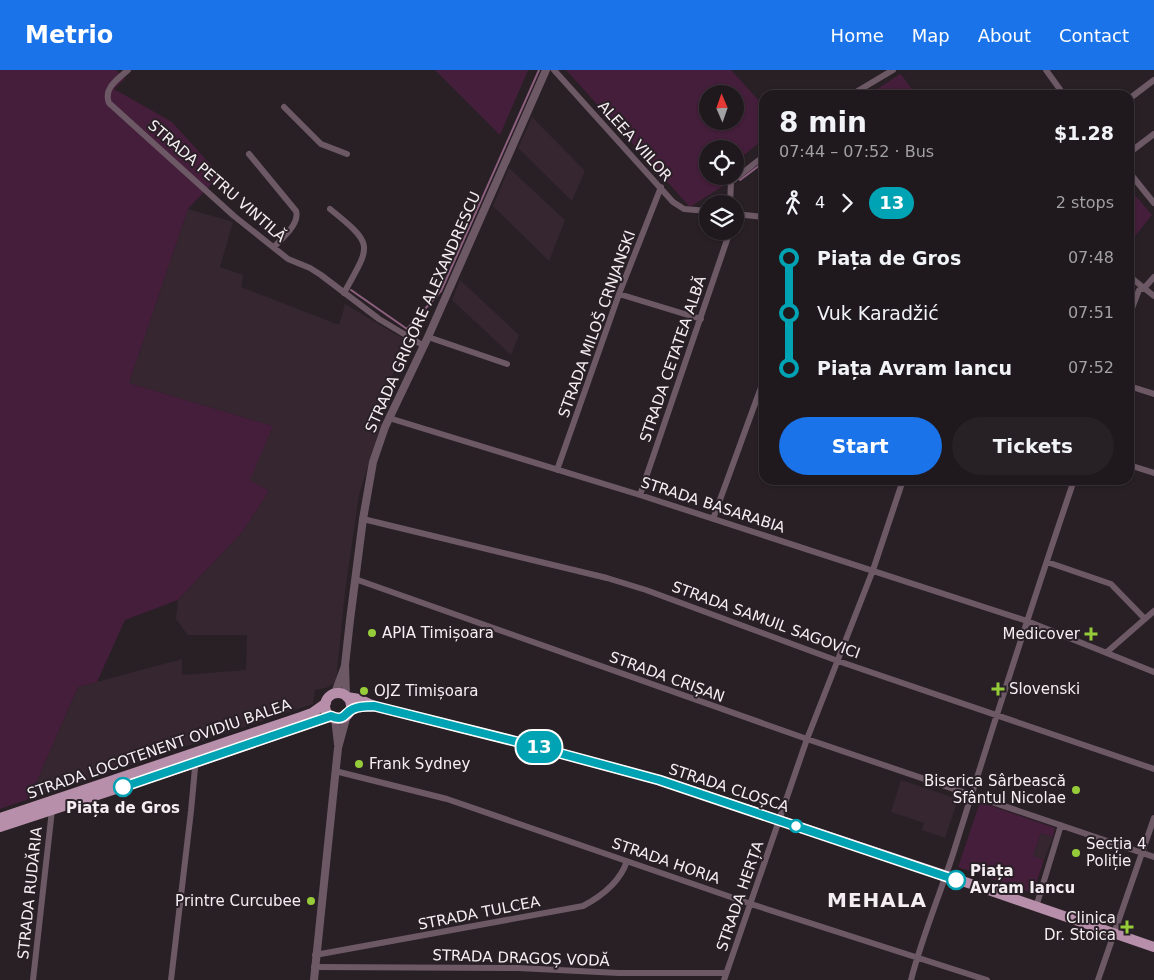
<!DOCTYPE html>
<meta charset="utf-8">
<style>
body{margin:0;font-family:"DejaVu Sans",sans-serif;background:#272125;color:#f1f3f6;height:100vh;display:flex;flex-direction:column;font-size:19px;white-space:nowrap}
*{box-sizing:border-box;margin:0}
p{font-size:16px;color:#a1a0a3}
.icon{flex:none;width:28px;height:28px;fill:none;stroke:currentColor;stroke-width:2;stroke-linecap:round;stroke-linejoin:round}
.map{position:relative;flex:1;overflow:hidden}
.drawer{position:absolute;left:759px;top:20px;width:375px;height:395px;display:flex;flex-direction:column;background:#1f181c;border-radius:15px;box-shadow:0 1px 4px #0004,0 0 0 1px #3c373b}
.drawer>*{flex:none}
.badge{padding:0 10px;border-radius:16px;font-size:18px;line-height:32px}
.needle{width:32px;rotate:358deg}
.fabs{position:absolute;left:699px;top:15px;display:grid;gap:10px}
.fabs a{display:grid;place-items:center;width:45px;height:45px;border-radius:50%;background:#1f181c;box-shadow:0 1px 4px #0004,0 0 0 1px #3c373b;font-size:25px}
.map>.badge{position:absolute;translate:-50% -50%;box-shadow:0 0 0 2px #fff}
.legs{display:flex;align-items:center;gap:8px;height:55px;padding:0 20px;font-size:16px}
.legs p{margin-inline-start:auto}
.head{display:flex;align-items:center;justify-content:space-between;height:85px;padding:0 20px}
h1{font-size:28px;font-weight:600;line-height:38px}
.primary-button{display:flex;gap:10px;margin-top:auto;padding:10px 20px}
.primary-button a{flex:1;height:58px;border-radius:30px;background:#1a73e8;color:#fff;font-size:20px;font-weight:600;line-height:58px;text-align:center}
.primary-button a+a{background:#272125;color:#f1f3f6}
ul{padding:0 20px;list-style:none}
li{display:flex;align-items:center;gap:18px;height:55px;font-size:19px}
li i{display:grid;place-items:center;width:8px;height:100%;margin:0 6px;background:currentColor}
li i::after{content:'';width:12px;height:12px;margin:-6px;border:4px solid;border-radius:50%;background:#1f181c}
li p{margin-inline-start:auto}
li:first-child i{background:linear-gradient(#0000 50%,currentColor 0)}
li:last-child i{background:linear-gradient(currentColor 50%,#0000 0)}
header{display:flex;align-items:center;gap:30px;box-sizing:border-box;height:70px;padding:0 25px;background:#1a73e8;color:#fff}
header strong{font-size:24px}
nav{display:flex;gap:28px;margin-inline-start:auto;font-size:18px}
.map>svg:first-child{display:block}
</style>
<header>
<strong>Metrio</strong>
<nav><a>Home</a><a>Map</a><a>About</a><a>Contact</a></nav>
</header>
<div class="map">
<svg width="1154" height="910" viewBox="0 0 1154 910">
<rect width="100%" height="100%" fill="#292026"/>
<path fill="#352630" d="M532 47 585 101 572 131 518 78Z
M509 98 565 150 549 191 493 136Z
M188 139 233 152 220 197 243 205 241 217 339 255 345 234 407 271 373 352 381 354 359 425 345 522 336 612 326 618 315 620 313 634 29 729 78 617 182 589V605L246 600 247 565H188L176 549 178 530 243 461 269 421 249 410 273 356 129 313Z
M460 210 519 265 511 285 452 230Z
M901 710 958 729 945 768 922 760 924 753 891 742Z
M1041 763 1053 767 1044 790 1033 786Z"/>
<path fill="#441e3a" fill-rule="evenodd" d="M0 0H116L125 9 114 19 172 52 220 105 188 139 129 313 273 356 250 410 269 421 243 461 178 530 125 550 97 612 78 617 29 729 0 739Z
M435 0H528L500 65Z
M566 0H731L764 36V69L735 92V79H708V106H728L731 111 690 137ZM708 24H735V51H708Z
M901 4 916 25H868L900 4Z
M1129 118 1152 145 1135 166 1129 161Z
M980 732 1055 758 1053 767 1041 763 1033 786 1044 790 1033 823 958 797Z"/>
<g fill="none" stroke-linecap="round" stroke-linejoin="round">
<path stroke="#8d607f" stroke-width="2" d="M740 110 764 92
M351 220 407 259 441 221 539 0"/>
<path stroke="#6d5966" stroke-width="6" d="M128 0C118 9 103 18 109 33L234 146 288 189 310 198 321 205 379 249 424 276
M554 0 673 132 684 139 708 141
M1046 0 1064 25
M851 25 893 0
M1129 29 1154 10
M284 37 321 74 347 84
M1129 83 1154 64
M249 84 296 141C300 154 282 168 274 177
M1129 102 1154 133
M730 134 731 112 764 86
M330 139C376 176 370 175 344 223
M735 144 764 147
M1129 206 1154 226
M619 224 701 249
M1129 246 1139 220 1146 216 1154 207
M428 267 507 294
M1129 316 1154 324
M389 348 640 425 1027 551 1154 602
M1129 395 1154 403
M557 400 619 224 661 117
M640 425 730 161
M363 449 607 508 646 520 838 591 1154 699
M713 449 764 309
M1047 492 1111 514 1145 549
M355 509 807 669 1154 787
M1107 582 1154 541
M335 701 447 729 751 834 987 910
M1036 837 1061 755
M315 885 583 836C602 826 620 812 627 791
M314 897 518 898 619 903H726
M33 910 52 740
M171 910 191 741 195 698 194 690
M724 910 807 669 873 500 903 410
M911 910C922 867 939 827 953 784 992 659 1032 534 1074 410
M1098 910 1154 748"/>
<path stroke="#6d5966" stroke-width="8" d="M335 623 345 596
M346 626 345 595 350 550 363 449 373 392 385 357 428 267 546 0
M335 648 338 674
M314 910 338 678 347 645"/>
<path stroke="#b78faa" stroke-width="10" d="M325 636a13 13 0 1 1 26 0a13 13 0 1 1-26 0Z
M347 627 359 629 374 636 533 676 659 710 977 816 1154 877
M0 748 301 647 312 643 326 633
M0 757 195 693 331 646"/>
</g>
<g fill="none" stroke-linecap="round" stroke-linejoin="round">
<defs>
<path id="line-1" d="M123 717 331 646C345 652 344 643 353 639 359 636 367 636 374 636L518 672 659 710 956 810"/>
</defs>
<use href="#line-1" stroke="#fff" stroke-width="11"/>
<use href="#line-1" stroke="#00a3b4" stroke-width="8"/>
</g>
<g fill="#96cc39" stroke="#292026" stroke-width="2">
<circle cx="372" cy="563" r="5"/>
<path d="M1088.5 556.5h5v5h5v5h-5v5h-5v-5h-5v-5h5z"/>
<path d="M995.5 611.5h5v5h5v5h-5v5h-5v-5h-5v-5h5z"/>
<circle cx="364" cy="621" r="5"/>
<circle cx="359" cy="694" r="5"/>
<circle cx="1076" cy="720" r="5"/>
<circle cx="1076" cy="783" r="5"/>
<circle cx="311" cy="831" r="5"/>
<path d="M1124.5 849.5h5v5h5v5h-5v5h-5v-5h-5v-5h5z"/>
</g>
<g fill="#fff" stroke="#00a3b4" stroke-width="2.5">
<circle cx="123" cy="717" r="9"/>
<circle cx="796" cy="756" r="6"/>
<circle cx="956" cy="810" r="9"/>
</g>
<g text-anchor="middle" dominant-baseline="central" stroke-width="4" stroke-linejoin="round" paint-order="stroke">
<g font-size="15" fill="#f4eef2" stroke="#292026">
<text transform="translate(635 71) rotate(48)">ALEEA VIILOR</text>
<text transform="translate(217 111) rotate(41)">STRADA PETRU VINTILĂ</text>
<text transform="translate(423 242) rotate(-66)">STRADA GRIGORE ALEXANDRESCU</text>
<text transform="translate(597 254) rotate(-70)">STRADA MILOŠ CRNJANSKI</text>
<text transform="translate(673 289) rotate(-71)">STRADA CETATEA ALBĂ</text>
<text transform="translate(713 435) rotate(18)">STRADA BASARABIA</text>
<text transform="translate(766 550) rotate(20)">STRADA SAMUIL SAGOVICI</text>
<text transform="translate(667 607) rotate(20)">STRADA CRIȘAN</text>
<text transform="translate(159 679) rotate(-19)">STRADA LOCOTENENT OVIDIU BALEA</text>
<text transform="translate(729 718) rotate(18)">STRADA CLOȘCA</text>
<text transform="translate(666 791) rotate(19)">STRADA HORIA</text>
<text transform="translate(30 823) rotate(-84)">STRADA RUDĂRIA</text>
<text transform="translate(740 826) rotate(-71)">STRADA HERȚA</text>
<text transform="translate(479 843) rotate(-11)">STRADA TULCEA</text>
<text transform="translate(521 888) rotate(2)">STRADA DRAGOȘ VODĂ</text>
</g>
<g font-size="15" fill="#f4eef2" stroke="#292026" text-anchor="start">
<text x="382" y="563">APIA Timișoara</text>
<text x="1080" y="564" text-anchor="end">Medicover</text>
<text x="1009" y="619">Slovenski</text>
<text x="374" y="621">OJZ Timișoara</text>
<text x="369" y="694">Frank Sydney</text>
<text x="1066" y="711" text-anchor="end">Biserica Sârbească<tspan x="1066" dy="17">Sfântul Nicolae</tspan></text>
<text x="1086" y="774">Secția 4<tspan x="1086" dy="17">Poliție</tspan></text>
<text x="301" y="831" text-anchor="end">Printre Curcubee</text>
<text x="1116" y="848" text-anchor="end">Clinica<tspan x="1116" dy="17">Dr. Stoica</tspan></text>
</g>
<g font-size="15" font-weight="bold" fill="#f4eef2" stroke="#292026">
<text x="123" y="738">Piața de Gros</text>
<text x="970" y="801" text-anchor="start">Piața<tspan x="970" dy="17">Avram Iancu</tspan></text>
</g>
<g font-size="20" font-weight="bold" letter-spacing="1" fill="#f4eef2" stroke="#292026">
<text x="877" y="830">MEHALA</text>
</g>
</g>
</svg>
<div class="fabs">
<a><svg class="needle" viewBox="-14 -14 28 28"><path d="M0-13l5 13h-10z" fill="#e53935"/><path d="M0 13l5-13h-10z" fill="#a1a0a3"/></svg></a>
<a><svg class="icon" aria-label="locate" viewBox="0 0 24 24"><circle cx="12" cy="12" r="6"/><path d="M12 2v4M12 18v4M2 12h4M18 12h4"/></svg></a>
<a><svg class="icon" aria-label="layers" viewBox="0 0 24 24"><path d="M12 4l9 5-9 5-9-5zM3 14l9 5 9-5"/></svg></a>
</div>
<b class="badge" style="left:539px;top:677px;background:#00a3b4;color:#fff">13</b>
<section class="drawer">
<div class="head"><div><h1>8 min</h1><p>07:44 – 07:52 · Bus</p></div><b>$1.28</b></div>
<div class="legs"><svg class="icon" aria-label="walk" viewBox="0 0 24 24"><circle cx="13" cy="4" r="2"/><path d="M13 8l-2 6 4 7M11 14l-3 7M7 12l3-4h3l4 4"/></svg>4<svg class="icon" aria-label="forward" viewBox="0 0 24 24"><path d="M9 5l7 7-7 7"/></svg><b class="badge" style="background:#00a3b4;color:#fff">13</b><p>2 stops</p></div>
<ul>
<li><i style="color:#00a3b4"></i><b>Piața de Gros</b><p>07:48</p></li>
<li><i style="color:#00a3b4"></i><span>Vuk Karadžić</span><p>07:51</p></li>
<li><i style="color:#00a3b4"></i><b>Piața Avram Iancu</b><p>07:52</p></li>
</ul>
<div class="primary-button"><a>Start</a><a>Tickets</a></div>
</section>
</div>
